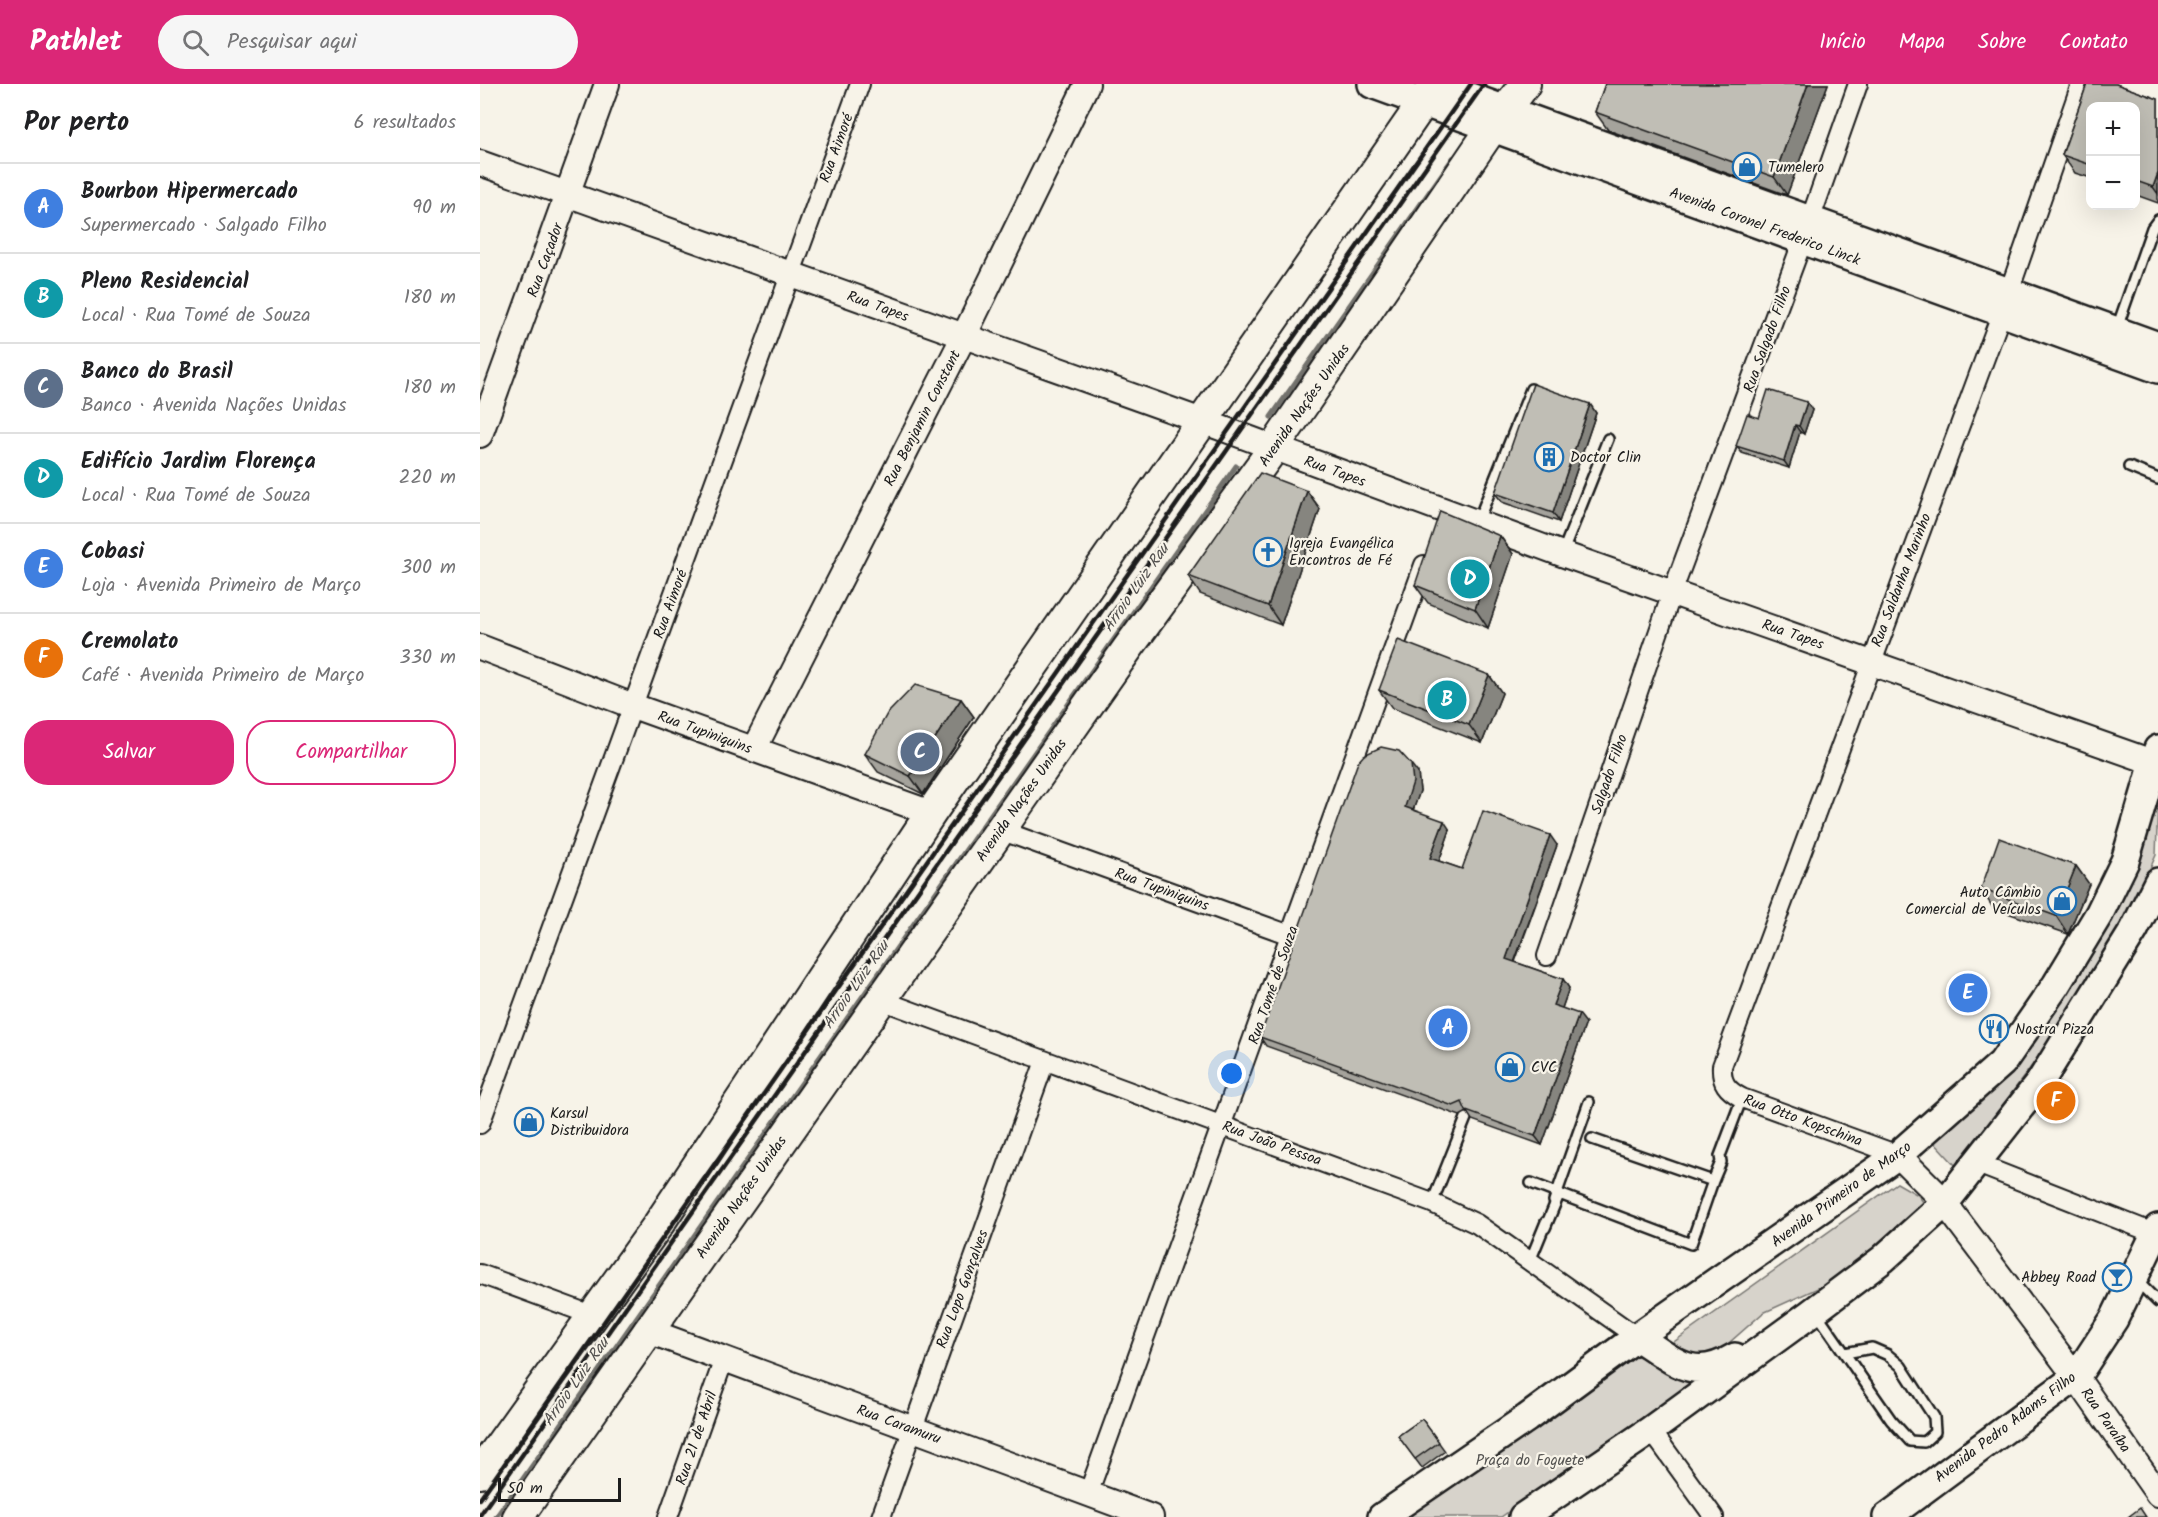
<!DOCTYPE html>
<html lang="pt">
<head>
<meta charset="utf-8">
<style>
	:root { --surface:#fff; --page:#f6f6f6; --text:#202124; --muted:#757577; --line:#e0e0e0; --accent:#db2777 }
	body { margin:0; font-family:Kalam,sans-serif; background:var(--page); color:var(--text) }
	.controls { position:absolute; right:18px; top:18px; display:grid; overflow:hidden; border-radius:12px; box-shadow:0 6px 24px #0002 }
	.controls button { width:54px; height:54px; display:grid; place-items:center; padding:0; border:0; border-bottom:2px solid var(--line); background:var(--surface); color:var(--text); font:30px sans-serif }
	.scale { position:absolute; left:18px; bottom:15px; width:123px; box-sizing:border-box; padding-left:6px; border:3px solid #1c1c1c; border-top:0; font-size:16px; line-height:21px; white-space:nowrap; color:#1c1c1c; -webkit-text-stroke:4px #f7f3e8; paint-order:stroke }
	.you { position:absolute; left:752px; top:990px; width:21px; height:21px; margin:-15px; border:4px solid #fff; border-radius:50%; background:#1a73e8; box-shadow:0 0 0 9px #1a73e833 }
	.badge { display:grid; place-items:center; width:39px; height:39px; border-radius:50%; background:var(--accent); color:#fff; font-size:20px; font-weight:700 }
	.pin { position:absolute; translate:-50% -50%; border:3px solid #fff; box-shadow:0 2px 6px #0006 }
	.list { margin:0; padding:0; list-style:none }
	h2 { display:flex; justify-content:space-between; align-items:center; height:78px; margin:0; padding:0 24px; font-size:26px }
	h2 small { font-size:20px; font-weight:400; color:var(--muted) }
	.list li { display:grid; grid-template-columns:39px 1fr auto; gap:18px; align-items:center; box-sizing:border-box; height:90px; padding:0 24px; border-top:2px solid var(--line) }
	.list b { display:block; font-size:22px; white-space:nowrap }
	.list p { margin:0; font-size:20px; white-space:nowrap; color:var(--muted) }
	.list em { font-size:20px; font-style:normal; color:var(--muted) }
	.actions { display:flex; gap:12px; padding:18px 24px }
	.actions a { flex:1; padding:14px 0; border:2px solid var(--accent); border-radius:24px; text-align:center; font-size:21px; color:var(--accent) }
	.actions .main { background:var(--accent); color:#fff }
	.icon { flex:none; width:33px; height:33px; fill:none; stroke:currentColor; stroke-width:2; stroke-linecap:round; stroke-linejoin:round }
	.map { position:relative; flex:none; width:1678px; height:1433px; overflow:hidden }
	header { display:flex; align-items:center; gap:36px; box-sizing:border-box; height:84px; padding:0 30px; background:var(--accent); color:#fff }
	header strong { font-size:28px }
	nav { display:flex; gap:33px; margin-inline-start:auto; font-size:21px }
	.search { width:420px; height:54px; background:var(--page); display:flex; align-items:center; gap:15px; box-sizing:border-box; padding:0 21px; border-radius:33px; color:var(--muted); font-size:22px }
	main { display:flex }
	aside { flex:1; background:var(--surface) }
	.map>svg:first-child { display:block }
	.green { fill:#d7d3cb; stroke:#7a7874; stroke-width:1.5 }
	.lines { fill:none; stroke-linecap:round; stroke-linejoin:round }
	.stream { stroke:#72716c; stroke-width:5 }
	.service-casing { stroke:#1c1c1c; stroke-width:14 }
	.minor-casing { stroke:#1c1c1c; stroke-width:22 }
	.tertiary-casing { stroke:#1c1c1c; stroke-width:28 }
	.secondary-casing { stroke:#1c1c1c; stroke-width:32 }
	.primary-casing { stroke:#1c1c1c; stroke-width:34 }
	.service { stroke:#f7f3e8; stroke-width:9 }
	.minor { stroke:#f7f3e8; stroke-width:18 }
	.tertiary { stroke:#f7f3e8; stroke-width:24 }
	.secondary { stroke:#f7f3e8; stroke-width:27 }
	.primary { stroke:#f7f3e8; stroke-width:30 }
	.rail { stroke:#1c1c1c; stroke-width:4.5 }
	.wall { fill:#a5a39c; stroke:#1c1c1c; stroke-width:1.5 }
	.shaded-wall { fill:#86857f; stroke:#1c1c1c; stroke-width:1.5 }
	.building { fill:#c0beb5; stroke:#1c1c1c; stroke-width:1.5 }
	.labels { text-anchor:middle; stroke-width:4.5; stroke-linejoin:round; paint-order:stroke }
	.street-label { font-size:15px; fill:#1c1c1c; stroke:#f7f3e8 }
	.poi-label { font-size:15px; fill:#1c1c1c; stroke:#f7f3e8; text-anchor:start }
	.park-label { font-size:15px; fill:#545351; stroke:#f7f3e8 }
	.water-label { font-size:16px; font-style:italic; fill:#565452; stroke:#f7f3e8 }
</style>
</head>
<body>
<header>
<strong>Pathlet</strong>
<div class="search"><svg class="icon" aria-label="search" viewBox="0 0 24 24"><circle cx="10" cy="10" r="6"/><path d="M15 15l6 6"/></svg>Pesquisar aqui</div>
<nav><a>Início</a><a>Mapa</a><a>Sobre</a><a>Contato</a></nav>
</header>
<main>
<aside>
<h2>Por perto<small>6 resultados</small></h2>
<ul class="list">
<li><span class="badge" style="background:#3f7fe0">A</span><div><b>Bourbon Hipermercado</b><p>Supermercado · Salgado Filho</p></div><em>90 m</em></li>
<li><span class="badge" style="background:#0f9aa8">B</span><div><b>Pleno Residencial</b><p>Local · Rua Tomé de Souza</p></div><em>180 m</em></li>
<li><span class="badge" style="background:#5c6f8a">C</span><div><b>Banco do Brasil</b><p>Banco · Avenida Nações Unidas</p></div><em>180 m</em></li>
<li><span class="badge" style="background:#0f9aa8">D</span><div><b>Edifício Jardim Florença</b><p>Local · Rua Tomé de Souza</p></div><em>220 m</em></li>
<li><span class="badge" style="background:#3f7fe0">E</span><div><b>Cobasi</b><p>Loja · Avenida Primeiro de Março</p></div><em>300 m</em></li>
<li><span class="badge" style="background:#e8710a">F</span><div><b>Cremolato</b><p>Café · Avenida Primeiro de Março</p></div><em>330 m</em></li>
</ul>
<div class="actions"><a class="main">Salvar</a><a>Compartilhar</a></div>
</aside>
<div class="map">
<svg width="1678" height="1433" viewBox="0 0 1678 1433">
	<rect width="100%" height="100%" fill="#f7f3e8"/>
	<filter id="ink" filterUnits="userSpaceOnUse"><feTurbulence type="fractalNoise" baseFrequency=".0167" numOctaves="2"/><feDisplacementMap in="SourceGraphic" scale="12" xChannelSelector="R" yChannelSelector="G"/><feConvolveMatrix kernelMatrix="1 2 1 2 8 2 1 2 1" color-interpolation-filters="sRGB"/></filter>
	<g filter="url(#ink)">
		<path class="green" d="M1678 717 1676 771 1649 832 1613 899 1477 1083 1451 1055 1656 776Z
			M1417 1099 1438 1111 1449 1126 1371 1189 1283 1229 1242 1265 1214 1274 1191 1260Z
			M1155 1271 1217 1295 1021 1433H917Z"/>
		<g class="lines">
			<path class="stream" d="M791 333 973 74
				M16 1433 756 382"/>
			<g class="service-casing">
				<path id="service" d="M1637 244 1672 144 1678 136
					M1649 383 1678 395
					M998 437 1051 305
					M1082 470 1128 355
					M1233 1097 1241 1078 1240 1072 1262 1014
					M1051 1099 1082 1111
					M1074 1117 1109 1018
					M952 1119 986 1034
					M1065 1144 1078 1113 1082 1111 1211 1160 1233 1097 1112 1055
					M1050 1177 1066 1138
					M1656 1196 1678 1218
					M1336 1228 1411 1336 1430 1357 1444 1358 1455 1348 1454 1333 1421 1282 1408 1271 1392 1264 1365 1269"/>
			</g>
			<g class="minor-casing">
				<path id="minor" d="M520 746 810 851
					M1067 872 1192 509 1323 156 1378 0
					M401 916 952 1119 997 1140 1157 1253
					M0 1040 380 0
					M1418 1071 1262 1014C1247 1006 1241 999 1242 982L1522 228 1601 0
					M1495 1079 1676 1150
					M0 1190 114 1232
					M1171 1346 1234 1433
					M608 1410 944 481
					M188 1433 244 1275
					M401 1433 565 977"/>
			</g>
			<g class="tertiary-casing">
				<path id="tertiary" d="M0 79 722 337 1082 470 1678 680
					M0 351 127 0
					M0 563 153 622 451 729
					M274 665 484 252 607 0
					M1418 1071 1461 1114 1596 1293 1678 1410
					M166 1246 671 1433"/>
			</g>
			<g class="secondary-casing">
				<path id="secondary" d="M892 0 1678 285
					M954 0 1678 262
					M1157 1253C1194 1276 1211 1299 1255 1273
					M902 1433 1047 1334 1157 1253 1418 1071 1522 979 1576 901 1619 830 1645 777 1678 665
					M1043 1433 1171 1346 1330 1230 1403 1175 1464 1120 1560 998 1654 846 1678 798
					M1407 1433 1596 1293 1634 1235 1678 1144"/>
			</g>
			<g class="primary-casing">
				<path id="primary" d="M0 1389 178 1141 451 729 956 0
					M38 1433 648 564 793 365 1012 44 1045 0"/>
			</g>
			<use href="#service" class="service"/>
			<use href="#minor" class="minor"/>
			<use href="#tertiary" class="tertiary"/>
			<use href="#secondary" class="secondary"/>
			<use href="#primary" class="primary"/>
			<path class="rail" d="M0 1415 991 0
				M0 1431 1004 0"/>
		</g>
		<path class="wall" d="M1125 0H1348L1307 111 1128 46 1115 28Z
			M1607 0H1636L1678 15V119L1656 111V22H1611V94L1595 89 1582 71Z
			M1110 320 1116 329 1079 438 1022 418 1015 409Z
			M1332 326 1324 350 1320 348 1309 384 1262 369 1256 362 1279 334Z
			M827 407 840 425 801 541 720 510 708 492Z
			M1020 452 1033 470 1008 544 948 519 935 501Z
			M1009 591 1022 609 1002 659 912 624 899 606Z
			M481 615 494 633 443 710 398 688 385 670Z
			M938 689 940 707 933 726 970 746 959 777 982 785 1077 761 1035 878 1083 895 1089 904 1082 924 1106 939 1062 1061 992 1036 987 1028 980 1032 786 962 780 953Z
			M1596 782 1609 800 1588 850 1513 824 1501 805Z
			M942 1335 965 1367 942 1384 918 1352Z"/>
		<path class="shaded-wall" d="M1328 0H1348L1307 111 1294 93Z
			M1678 89V110L1673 103Z
			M1327 318 1332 326 1324 350 1319 342Z
			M1110 320 1116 329 1079 438 1073 429Z
			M1315 341 1320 348 1309 384 1304 377Z
			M827 407 840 425 801 541 788 522Z
			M1020 452 1033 470 1008 544 995 525Z
			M1009 591 1022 609 1002 659 989 641Z
			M481 615 494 633 443 710 430 692Z
			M931 680 938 689 940 707 931 732 925 723Z
			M964 737 970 746 957 783 950 774Z
			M1070 751 1077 761 1032 884 1026 875Z
			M1596 782 1609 800 1588 850 1576 832Z
			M1083 895 1089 904 1080 930 1073 921Z
			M1099 930 1106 939 1062 1061 1055 1052Z"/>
		<path class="building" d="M1125 0H1328L1294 93 1115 28Z
			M1607 0H1636L1678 15V89L1673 103 1656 97V22H1611V81L1582 71Z
			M1053 300 1110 320 1073 429 1015 409Z
			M1288 306 1327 318 1319 342 1315 341 1304 377 1256 362 1267 330 1279 334Z
			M780 389 827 407 788 522 708 492Z
			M960 427 1020 452 995 525 935 501Z
			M918 556 1009 591 989 641 899 606Z
			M435 601 481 615 430 692 385 670 407 630Z
			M901 663 919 667 931 680 933 698 925 723 964 737 950 774 982 785 1003 727 1070 751 1026 875 1083 895 1073 921 1099 930 1055 1052 986 1027 982 1018 973 1022 780 953 878 678 884 671Z
			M1519 754 1596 782 1576 832 1501 805Z
			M942 1335 959 1358 935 1375 918 1352Z
			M1660 1424 1666 1433H1648Z"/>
	</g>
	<defs>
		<g id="shop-ring" transform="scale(1.5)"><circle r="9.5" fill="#f7f3e8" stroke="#1f6fb2" stroke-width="1.5"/><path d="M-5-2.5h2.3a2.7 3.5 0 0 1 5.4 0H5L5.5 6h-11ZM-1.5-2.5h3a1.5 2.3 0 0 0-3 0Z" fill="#1f6fb2"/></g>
		<g id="building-ring" transform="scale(1.5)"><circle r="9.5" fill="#f7f3e8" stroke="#1f6fb2" stroke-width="1.5"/><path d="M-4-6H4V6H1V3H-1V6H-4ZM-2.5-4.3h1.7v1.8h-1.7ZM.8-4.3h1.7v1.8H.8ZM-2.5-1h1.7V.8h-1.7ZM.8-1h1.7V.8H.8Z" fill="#1f6fb2"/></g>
		<g id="church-ring" transform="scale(1.5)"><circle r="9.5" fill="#f7f3e8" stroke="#1f6fb2" stroke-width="1.5"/><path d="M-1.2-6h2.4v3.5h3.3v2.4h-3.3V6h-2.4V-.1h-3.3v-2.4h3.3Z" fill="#1f6fb2"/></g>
		<g id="restaurant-ring" transform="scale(1.5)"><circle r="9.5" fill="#f7f3e8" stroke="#1f6fb2" stroke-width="1.5"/><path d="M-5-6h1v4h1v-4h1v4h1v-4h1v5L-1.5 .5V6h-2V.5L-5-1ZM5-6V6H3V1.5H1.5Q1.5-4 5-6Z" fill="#1f6fb2"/></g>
		<g id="bar-ring" transform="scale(1.5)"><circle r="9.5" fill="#f7f3e8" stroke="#1f6fb2" stroke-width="1.5"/><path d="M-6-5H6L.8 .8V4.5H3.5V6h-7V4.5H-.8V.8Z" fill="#1f6fb2"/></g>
	</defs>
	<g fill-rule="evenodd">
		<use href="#shop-ring" x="1267" y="83"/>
		<use href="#building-ring" x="1069" y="373"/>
		<use href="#church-ring" x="788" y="468"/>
		<use href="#shop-ring" x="1582" y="817"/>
		<use href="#restaurant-ring" x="1514" y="945"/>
		<use href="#shop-ring" x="1030" y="983"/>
		<use href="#shop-ring" x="49" y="1038"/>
		<use href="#bar-ring" x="1637" y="1193"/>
	</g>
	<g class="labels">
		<g class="street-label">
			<text transform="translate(356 64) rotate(-70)" y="5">Rua Aimoré</text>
			<text transform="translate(1285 142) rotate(20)" y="5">Avenida Coronel Frederico Linck</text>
			<text transform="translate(65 176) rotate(-70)" y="5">Rua Caçador</text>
			<text transform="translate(398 222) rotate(20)" y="5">Rua Tapes</text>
			<text transform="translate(1287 255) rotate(-70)" y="5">Rua Salgado Filho</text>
			<text transform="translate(824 321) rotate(-55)" y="5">Avenida Nações Unidas</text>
			<text transform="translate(442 334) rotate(-63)" y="5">Rua Benjamin Constant</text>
			<text transform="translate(855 387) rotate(20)" y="5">Rua Tapes</text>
			<text transform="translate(1421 496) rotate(-69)" y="5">Rua Saldanha Marinho</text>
			<text transform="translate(190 520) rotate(-70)" y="5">Rua Aimoré</text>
			<text transform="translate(1313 550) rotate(19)" y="5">Rua Tapes</text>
			<text transform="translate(225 648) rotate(20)" y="5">Rua Tupiniquins</text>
			<text transform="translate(1129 690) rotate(-71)" y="5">Salgado Filho</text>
			<text transform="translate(541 716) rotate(-55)" y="5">Avenida Nações Unidas</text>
			<text transform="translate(682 805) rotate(20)" y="5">Rua Tupiniquins</text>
			<text transform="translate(793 901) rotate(-71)" y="5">Rua Tomé de Souza</text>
			<text transform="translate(1323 1036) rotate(20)" y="5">Rua Otto Kopschina</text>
			<text transform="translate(792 1059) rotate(20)" y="5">Rua João Pessoa</text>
			<text transform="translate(1361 1110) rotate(-36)" y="5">Avenida Primeiro de Março</text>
			<text transform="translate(261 1113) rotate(-55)" y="5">Avenida Nações Unidas</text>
			<text transform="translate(482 1205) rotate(-70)" y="5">Rua Lopo Gonçalves</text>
			<text transform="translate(1626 1336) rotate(55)" y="5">Rua Paraíba</text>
			<text transform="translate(419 1340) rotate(20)" y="5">Rua Caramuru</text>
			<text transform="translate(1525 1343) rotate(-37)" y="5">Avenida Pedro Adams Filho</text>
			<text transform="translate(216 1354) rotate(-71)" y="5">Rua 21 de Abril</text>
		</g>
		<g class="poi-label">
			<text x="1288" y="88">Tumelero</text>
			<text x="1090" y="378">Doctor Clin</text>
			<text x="809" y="464">Igreja Evangélica<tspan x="809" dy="17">Encontros de Fé</tspan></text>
			<text x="1561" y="813" text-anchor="end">Auto Câmbio<tspan x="1561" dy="17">Comercial de Veículos</tspan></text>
			<text x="1535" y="950">Nostra Pizza</text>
			<text x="1051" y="988">CVC</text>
			<text x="70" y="1034">Karsul<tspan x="70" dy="17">Distribuidora</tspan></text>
			<text x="1616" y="1198" text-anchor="end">Abbey Road</text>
		</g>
		<g class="park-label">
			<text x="1050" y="1381">Praça do Foguete</text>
		</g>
		<g class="water-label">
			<text transform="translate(655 503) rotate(-55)" y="6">Arroio Luiz Rau</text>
			<text transform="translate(375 900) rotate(-55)" y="6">Arroio Luiz Rau</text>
			<text transform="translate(95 1297) rotate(-55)" y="6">Arroio Luiz Rau</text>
		</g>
	</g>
</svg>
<div class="controls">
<button>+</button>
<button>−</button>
</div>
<div class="scale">50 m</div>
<div class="you"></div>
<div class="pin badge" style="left:968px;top:944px;background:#3f7fe0">A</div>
<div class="pin badge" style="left:967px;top:616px;background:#0f9aa8">B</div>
<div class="pin badge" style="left:440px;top:668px;background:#5c6f8a">C</div>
<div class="pin badge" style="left:990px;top:495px;background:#0f9aa8">D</div>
<div class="pin badge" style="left:1488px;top:909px;background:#3f7fe0">E</div>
<div class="pin badge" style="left:1576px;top:1017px;background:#e8710a">F</div>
</div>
</main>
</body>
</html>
